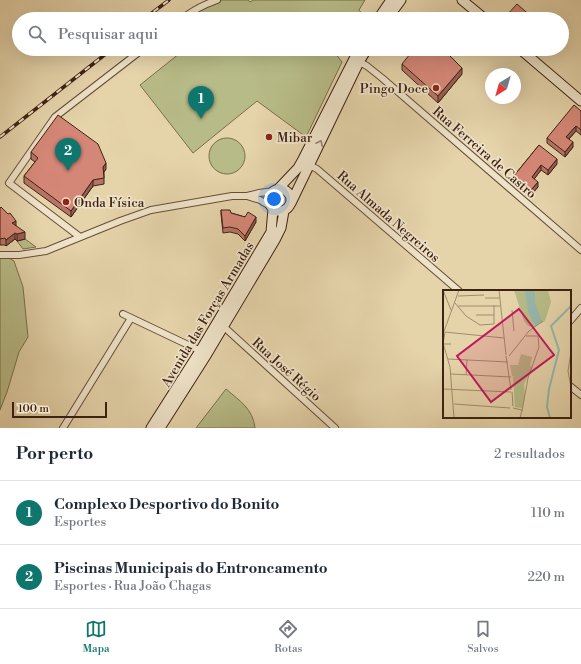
<!DOCTYPE html>
<html lang="pt">
<head>
<meta charset="utf-8">
<style>
	:root { --surface:#fff; --page:#f2f2f3; --text:#1f2937; --muted:#747a83; --line:#e0e1e3; --accent:#0f766e }
	body { margin:0; font-family:"Libre Bodoni",serif; background:var(--page); color:var(--text) }
	.compass { position:absolute; left:485px; top:68px; width:36px; height:36px; border-radius:50%; background:var(--surface); box-shadow:0 4px 16px #0002; rotate:217deg }
	.scale { position:absolute; left:12px; bottom:10px; width:95px; box-sizing:border-box; padding-left:4px; border:2px solid #3f2213; border-top:0; font-size:11px; line-height:14px; white-space:nowrap; color:#3f2213; -webkit-text-stroke:3px #eee2c8; paint-order:stroke }
	.you { position:absolute; left:274px; top:199px; width:14px; height:14px; margin:-10px; border:3px solid #fff; border-radius:50%; background:#1a73e8; box-shadow:0 0 0 6px #1a73e833 }
	.badge { display:grid; place-items:center; width:26px; height:26px; border-radius:50%; background:var(--accent); color:#fff; font-size:13px; font-weight:700 }
	.pin { position:absolute; translate:-50% -33px; filter:drop-shadow(0 1px 2px #0008) }
	.pin::after { content:''; position:absolute; top:21px; width:14px; height:12px; background:inherit; clip-path:polygon(0 0,100% 0,50% 100%) }
	.list { margin:0; padding:0; list-style:none }
	h2 { display:flex; justify-content:space-between; align-items:center; height:52px; margin:0; padding:0 16px; font-size:17px }
	h2 small { font-size:13px; font-weight:400; color:var(--muted) }
	.list li { display:grid; grid-template-columns:26px 1fr auto; gap:12px; align-items:center; box-sizing:border-box; height:64px; padding:0 16px; border-top:1px solid var(--line) }
	.list b { display:block; font-size:15px; white-space:nowrap }
	.list p { margin:0; font-size:13px; white-space:nowrap; color:var(--muted) }
	.list em { font-size:13px; font-style:normal; color:var(--muted) }
	.icon { flex:none; width:22px; height:22px; fill:none; stroke:currentColor; stroke-width:2; stroke-linecap:round; stroke-linejoin:round }
	.map { position:relative; flex:none; width:581px; height:428px; overflow:hidden }
	.search { position:absolute; background:var(--surface); box-shadow:0 4px 16px #0002; left:12px; right:12px; top:12px; height:44px; display:flex; align-items:center; gap:10px; box-sizing:border-box; padding:0 14px; border-radius:22px; color:var(--muted); font-size:15px }
	.sheet { height:180px; background:var(--surface) }
	nav { display:flex; justify-content:space-around; align-items:center; box-sizing:border-box; height:56px; border-top:1px solid var(--line); background:var(--surface); font-size:11px; color:var(--muted) }
	nav a { display:grid; justify-items:center; gap:2px }
	nav .on { color:var(--accent) }
	.map>svg:first-child { display:block }
	.green { fill:#b7bb87; stroke:#7b6e4d }
	.lines { fill:none; stroke-linecap:round; stroke-linejoin:round }
	.street-casing { stroke:#684e39; stroke-width:8 }
	.secondary-casing { stroke:#3f2213; stroke-width:11 }
	.street { stroke:#eee2c8; stroke-width:6 }
	.secondary { stroke:#eee2c8; stroke-width:9 }
	.rail-casing { stroke:#3f2213; stroke-width:3.5 }
	.rail { stroke:#eee2c8; stroke-width:2; stroke-dasharray:6; stroke-linecap:butt }
	.wall { fill:#b77466; stroke:#3f2213 }
	.shaded-wall { fill:#955e53; stroke:#3f2213 }
	.building { fill:#d58777; stroke:#3f2213 }
	.oneway { stroke:#96826e }
	.poi-dot { fill:#8f2418; stroke:#eee2c8; stroke-width:1.5 }
	.labels { text-anchor:middle; stroke-width:3.5; stroke-linejoin:round; paint-order:stroke }
	.poi-label { font-size:13px; fill:#3f2213; stroke:#eee2c8; text-anchor:start }
	.street-label { font-size:13px; fill:#3f2213; stroke:#eee2c8 }
	.inset-river { fill:none; stroke:#96b7ab; stroke-width:2 }
	.inset-road { fill:none; stroke:#a38c6e; stroke-width:1 }
	.view { fill:#c2185b; fill-opacity:0.15; stroke:#c2185b; stroke-width:2 }
	.inset-edge { fill:none; stroke:#3f2213; stroke-width:2 }
</style>
</head>
<body>
<div class="map">
<svg width="581" height="428" viewBox="0 0 581 428">
	<rect width="100%" height="100%" fill="#e5d3aa"/>
	<filter id="stains"><feTurbulence type="fractalNoise" baseFrequency=".005" numOctaves="4"/><feColorMatrix values="0 0 0 0 .2 0 0 0 0 .09 0 0 0 0 .02 0 0 0 .5 -.17"/></filter>
	<radialGradient id="worn" r=".72"><stop offset=".6" stop-color="#630" stop-opacity="0"/><stop offset="1" stop-color="#630" stop-opacity=".3"/></radialGradient>
	<path class="green" d="M222 0H248L250 2 253 0H365L359 10 365 17 363 19H187L199 9Z
		M185 49H332L342 62 306 137 257 101 193 153 140 85Z
		M209 156a18 18 0 1 1 36 0a18 18 0 1 1-36 0Z
		M25 239 36 247 23 249 17 241Z
		M0 253 14 261 23 287 28 337 19 352 7 392 0 410Z
		M226 389C240 401 253 409 255 428H196Z"/>
	<g class="lines">
		<g class="street-casing">
			<path id="street" d="M182 19C193 10 203 5 217 0
				M356 60 367 66 382 78 581 250
				M307 164 317 169 459 291
				M247 196 260 200 270 206
				M80 237 9 183 55 117 143 49
				M0 255H19L46 251 120 221 151 210 232 196H247L259 193 274 191
				M123 314 203 352
				M570 321 581 308
				M223 326 335 428
				M570 386 581 395
				M63 428 131 318"/>
		</g>
		<g class="secondary-casing">
			<path id="secondary" d="M462 0 485 19
				M378 19 391 0
				M387 19 401 0
				M520 49 581 101
				M269 200a11 11 0 1 1 22 0a11 11 0 1 1-22 0Z
				M278 189 298 168 302 161 359 49
				M291 203 359 62 367 49
				M151 428 200 351 271 232 273 209
				M160 428 207 354 275 240 281 228 284 211"/>
		</g>
		<use href="#street" class="street"/>
		<use href="#secondary" class="secondary"/>
		<g class="rail-casing">
			<path id="rail" d="M144 19 169 0
				M0 137 112 49"/>
		</g>
		<use href="#rail" class="rail"/>
	</g>
	<path class="wall" d="M507 15 534 19H507Z
		M402 64 462 74 438 103 402 70Z
		M581 111V135L576 131 569 139 573 147 565 157 547 143V138Z
		M539 145 557 164 548 175 541 170 534 179 538 187 530 196 513 182V177Z
		M31 152 106 169 104 172V184L93 186 71 217 24 183V176L35 162 31 159Z
		M0 208 16 226 25 239 17 241 15 239 6 246 5 245H0Z
		M221 210 245 217 256 222 245 241 238 234 230 232 223 233 221 214Z"/>
	<path class="shaded-wall" d="M462 68V74L438 103V96Z
		M576 126V131L566 142V137Z
		M573 142V147L565 157V152Z
		M557 159V164L548 175V170Z
		M106 163V169L103 173V167Z
		M541 165V170L532 182V177Z
		M93 180V186L71 217V211Z
		M538 182V187L530 196V191Z
		M256 217V222L245 241V236Z
		M16 221V227L12 223Z
		M25 232V239L17 241V234Z
		M15 233V239L6 246V240Z"/>
	<path class="building" d="M517 4 534 19H512L507 15Z
		M465 12 470 17 469 19H459Z
		M414 49H443L462 68 438 96 402 64Z
		M574 105 581 111V130L576 126 566 137 573 142 565 152 547 138Z
		M58 115 98 144 106 163 103 167 104 178 93 180 71 211 24 176 38 158 31 152Z
		M539 145 557 159 548 170 541 165 532 177 538 182 530 191 513 177Z
		M1 207 8 214 10 213 16 221 12 223 25 232 17 234 15 233 6 240 5 238 0 239V208Z
		M221 210H230L231 213 245 217 248 212 256 217 245 236 238 229 230 227 223 228Z"/>
	<defs><path id="oneway-chevron" d="M-2-3.5L2.5 0L-2 3.5" fill="none" stroke-width="1.6" stroke-linecap="round" stroke-linejoin="round"/></defs>
	<use class="oneway" href="#oneway-chevron" transform="translate(320 143) rotate(-64)"/>
	<g class="poi-dot">
		<circle cx="436" cy="88" r="4"/>
		<circle cx="269" cy="137" r="4"/>
		<circle cx="66" cy="202" r="4"/>
	</g>
	<g class="labels">
		<g class="poi-label">
			<text x="428" y="93" text-anchor="end">Pingo Doce</text>
			<text x="277" y="142">Mibar</text>
			<text x="74" y="207">Onda Física</text>
		</g>
		<g class="street-label">
			<text transform="translate(485 152) rotate(41)" y="5">Rua Ferreira de Castro</text>
			<text transform="translate(389 216) rotate(41)" y="5">Rua Almada Negreiros</text>
			<text transform="translate(207 314) rotate(-59)" y="5">Avenida das Forças Armadas</text>
			<text transform="translate(287 369) rotate(42)" y="5">Rua José Régio</text>
		</g>
	</g>
	<g transform="translate(443 290)">
		<rect width="128" height="128" fill="#e5d3aa"/>
		<path d="M71 0H105L108 12 102 31 91 37 85 36 81 31ZM78 64 89 67 87 76 90 77 81 94 82 108 79 118 72 117 70 87H72L69 86 67 75H75Z" fill="#b7bb87"/>
		<path d="M82 0H91L92 3V13L99 31 92 36 85 21Z" fill="#96b7ab"/>
		<path class="inset-river" d="M107 128 104 117 106 99 116 60 108 36 128 16"/>
		<path class="inset-road" d="M0 0 8 20M56 0 63 65M15 6 41 5M42 8H57M12 13 23 26 37 35 51 34V15M15 16H57M69 20 71 41M33 25H51M2 42 61 48M2 42 0 54H8M0 44 16 0M0 53 7 77 11 128M128 62 125 81 128 97M63 66 68 100M66 66 86 41 100 31M5 69 65 72M8 84 68 87M23 85 24 70M0 99 68 102M69 102 70 116M11 114 67 118M70 118 79 120 77 128M79 121 85 88 96 57 95 46H83"/>
		<path class="view" d="M76 19 111 65 48 112 14 66Z"/>
		<rect width="128" height="128" class="inset-edge"/>
	</g>
	<rect width="100%" height="100%" filter="url(#stains)"/>
	<rect width="100%" height="100%" fill="url(#worn)"/>
</svg>
<svg class="compass" viewBox="-18 -18 36 36"><path d="M0-13l5 13h-10z" fill="#e53935"/><path d="M0 13l5-13h-10z" fill="#747a83"/></svg>
<div class="scale">100 m</div>
<div class="you"></div>
<div class="pin badge" style="left:201px;top:119px">1</div>
<div class="pin badge" style="left:68px;top:171px">2</div>
<div class="search"><svg class="icon" aria-label="search" viewBox="0 0 24 24"><circle cx="10" cy="10" r="6"/><path d="M15 15l6 6"/></svg>Pesquisar aqui</div>
</div>
<section class="sheet">
<h2>Por perto<small>2 resultados</small></h2>
<ul class="list">
<li><span class="badge">1</span><div><b>Complexo Desportivo do Bonito</b><p>Esportes</p></div><em>110 m</em></li>
<li><span class="badge">2</span><div><b>Piscinas Municipais do Entroncamento</b><p>Esportes · Rua João Chagas</p></div><em>220 m</em></li>
</ul>
</section>
<nav>
<a class="on"><svg class="icon" aria-label="map" viewBox="0 0 24 24"><path d="M3 6l6-2 6 2 6-2v14l-6 2-6-2-6 2zM9 4v14M15 6v14"/></svg>Mapa</a>
<a><svg class="icon" aria-label="directions" viewBox="0 0 24 24"><path d="M12 3l9 9-9 9-9-9zM9 14v-3h6M13 9l2 2-2 2"/></svg>Rotas</a>
<a><svg class="icon" aria-label="saved" viewBox="0 0 24 24"><path d="M7 4h10v16l-5-4-5 4z"/></svg>Salvos</a>
</nav>
</body>
</html>
